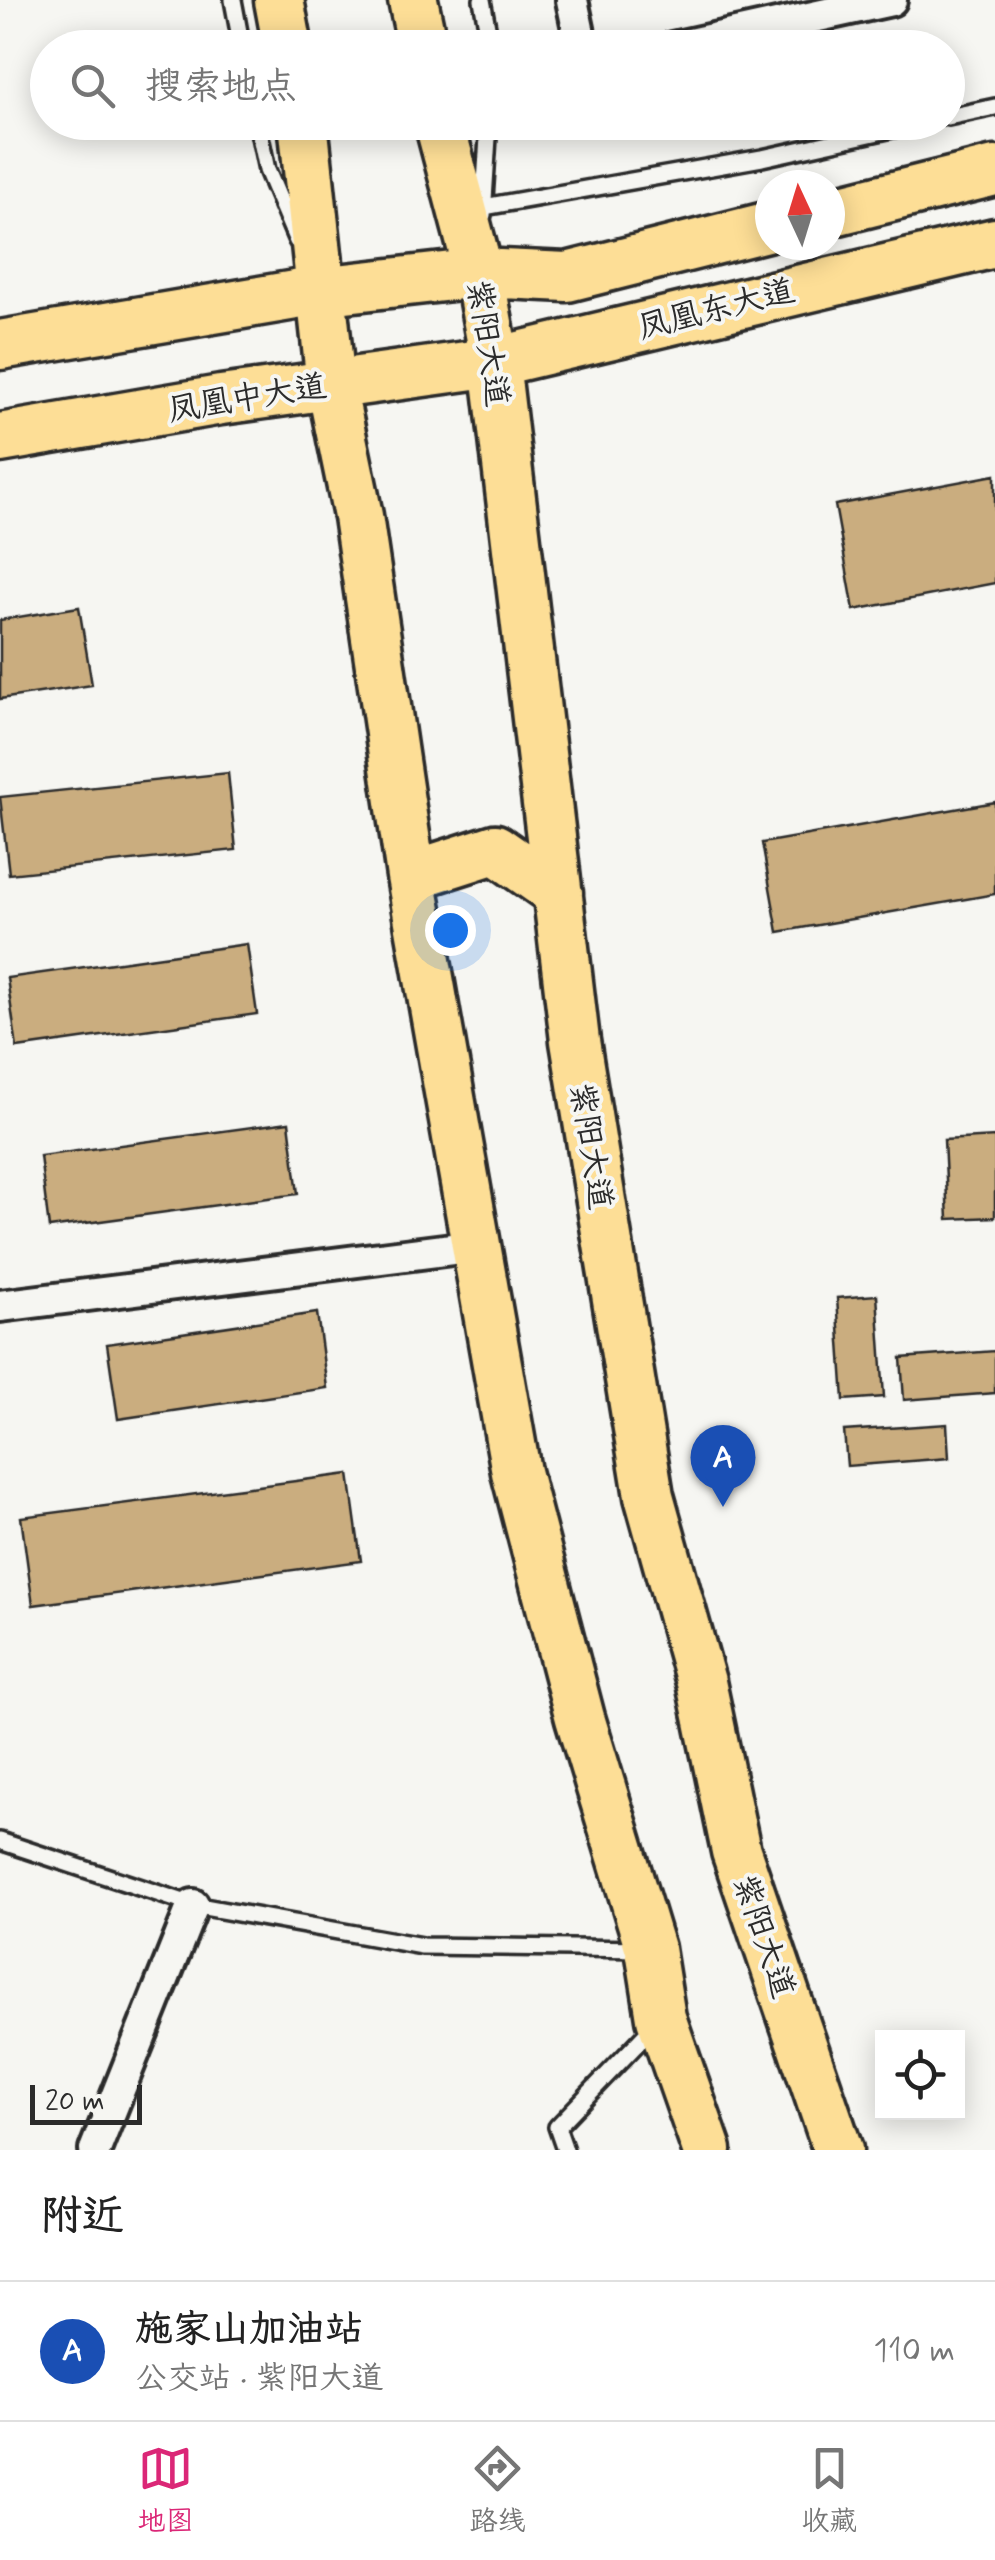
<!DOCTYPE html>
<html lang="zh">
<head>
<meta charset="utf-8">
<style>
	:root { --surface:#fff; --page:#f6f6f6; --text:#222; --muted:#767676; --line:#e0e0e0; --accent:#db2777 }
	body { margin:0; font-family:Mynerve,"LXGW WenKai TC",sans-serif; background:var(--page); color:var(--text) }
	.controls { position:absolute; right:30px; bottom:30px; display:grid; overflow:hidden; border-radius:0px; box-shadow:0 5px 25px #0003 }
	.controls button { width:90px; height:90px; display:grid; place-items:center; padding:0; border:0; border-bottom:2px solid var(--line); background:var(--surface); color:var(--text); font:50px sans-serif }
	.compass { position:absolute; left:755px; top:170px; width:90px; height:90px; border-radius:50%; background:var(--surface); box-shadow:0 5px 25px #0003; rotate:356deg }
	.scale { position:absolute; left:30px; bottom:25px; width:112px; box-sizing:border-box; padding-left:10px; border:5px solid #2b2b2b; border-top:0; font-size:28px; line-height:35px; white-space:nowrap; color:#2b2b2b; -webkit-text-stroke:8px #f6f6f2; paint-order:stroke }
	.you { position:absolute; left:450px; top:930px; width:35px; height:35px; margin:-25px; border:8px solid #fff; border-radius:50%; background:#1a73e8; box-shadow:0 0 0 15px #1a73e833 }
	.badge { display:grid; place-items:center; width:65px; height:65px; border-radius:50%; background:var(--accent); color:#fff; font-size:32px; font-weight:700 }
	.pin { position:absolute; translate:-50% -82px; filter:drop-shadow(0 2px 5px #0008) }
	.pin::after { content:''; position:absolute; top:52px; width:35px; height:30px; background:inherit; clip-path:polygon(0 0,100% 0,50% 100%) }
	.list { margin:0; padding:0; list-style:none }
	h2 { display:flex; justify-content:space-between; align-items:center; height:130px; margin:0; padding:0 40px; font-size:42px }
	h2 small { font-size:32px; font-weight:400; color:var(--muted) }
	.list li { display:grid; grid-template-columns:65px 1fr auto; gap:30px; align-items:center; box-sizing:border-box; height:140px; padding:0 40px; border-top:2px solid var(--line) }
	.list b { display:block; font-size:38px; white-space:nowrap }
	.list p { margin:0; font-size:32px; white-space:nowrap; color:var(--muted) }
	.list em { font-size:32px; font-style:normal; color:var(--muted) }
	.icon { flex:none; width:55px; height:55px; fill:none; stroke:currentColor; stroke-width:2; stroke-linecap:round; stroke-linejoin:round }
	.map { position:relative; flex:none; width:995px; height:2150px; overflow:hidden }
	.search { position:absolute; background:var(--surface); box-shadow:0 5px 25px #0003; left:30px; right:30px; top:30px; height:110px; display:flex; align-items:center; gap:25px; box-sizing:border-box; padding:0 35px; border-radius:55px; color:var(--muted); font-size:38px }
	.sheet { height:270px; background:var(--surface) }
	nav { display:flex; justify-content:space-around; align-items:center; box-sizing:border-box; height:140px; border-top:2px solid var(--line); background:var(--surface); font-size:28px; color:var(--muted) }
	nav a { display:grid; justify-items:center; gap:5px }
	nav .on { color:var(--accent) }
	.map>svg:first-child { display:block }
	.building { fill:#caad7f; stroke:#2b2b2b; stroke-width:2.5 }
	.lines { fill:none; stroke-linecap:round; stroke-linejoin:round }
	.service-casing { stroke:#2b2b2b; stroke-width:22 }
	.minor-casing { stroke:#2b2b2b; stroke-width:38 }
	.primary-casing { stroke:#2b2b2b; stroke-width:55 }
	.service { stroke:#f6f6f2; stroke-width:15 }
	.minor { stroke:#f6f6f2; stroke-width:30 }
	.primary { stroke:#fdde96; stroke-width:48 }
	.labels { text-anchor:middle; stroke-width:8; stroke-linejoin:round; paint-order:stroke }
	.street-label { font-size:32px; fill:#2b2b2b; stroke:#f6f6f2 }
</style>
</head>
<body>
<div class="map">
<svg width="995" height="2150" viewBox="0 0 995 2150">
	<rect width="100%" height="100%" fill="#f6f6f2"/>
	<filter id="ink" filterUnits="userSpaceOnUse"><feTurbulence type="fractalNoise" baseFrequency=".01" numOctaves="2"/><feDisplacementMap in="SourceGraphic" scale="20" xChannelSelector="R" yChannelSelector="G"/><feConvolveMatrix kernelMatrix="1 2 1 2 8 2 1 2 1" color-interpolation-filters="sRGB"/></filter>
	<g filter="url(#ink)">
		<path class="building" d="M995 475V583L854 610 835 505Z
			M79 607 92 685 0 699V620Z
			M228 773 236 850 9 874 0 797Z
			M995 802V894L778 932 762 843Z
			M247 944 257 1014 17 1048 7 978Z
			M289 1122 298 1194 49 1228 40 1156Z
			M995 1137V1217L948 1219 944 1140Z
			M877 1295 884 1397 844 1400 837 1298Z
			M317 1313 327 1388 118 1419 107 1344Z
			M995 1351V1393L904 1400 901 1358Z
			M947 1424 949 1458 847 1466 844 1431Z
			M349 1474 361 1561 33 1605 21 1517Z"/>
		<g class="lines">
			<g class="service-casing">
				<path id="service" d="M233 0 242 48
					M482 0 491 48
					M948 117 995 107
					M257 122 267 170 297 241
					M467 210 762 158 924 122
					M483 215 489 122
					M0 1841 193 1905 422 1946 646 1949
					M565 2150 557 2127 655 2025"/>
			</g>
			<g class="minor-casing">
				<path id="minor" d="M572 0 582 48
					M672 48 891 0
					M0 1306 476 1246
					M95 2150 193 1905"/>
			</g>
			<g class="primary-casing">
				<path id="primary" d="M279 0 288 48
					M413 0 423 48
					M303 122 331 385 358 516 411 876 516 1472 580 1718 650 1949 661 2018 707 2150
					M439 122 479 273 495 362 575 1041 649 1496 701 1682 736 1851 838 2150
					M830 212 995 171
					M0 345 319 291 479 273 567 277 770 226
					M0 438 221 400 495 362 995 243
					M411 876 495 849 558 893"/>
			</g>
			<use href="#service" class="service"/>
			<use href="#minor" class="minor"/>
			<use href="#primary" class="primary"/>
		</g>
	</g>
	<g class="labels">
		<g class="street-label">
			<text transform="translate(716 308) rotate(-14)" y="11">凤凰东大道</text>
			<text transform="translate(489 343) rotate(81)" y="11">紫阳大道</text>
			<text transform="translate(247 397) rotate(-9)" y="11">凤凰中大道</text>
			<text transform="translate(592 1146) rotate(81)" y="11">紫阳大道</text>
			<text transform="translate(765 1936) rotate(71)" y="11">紫阳大道</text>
		</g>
	</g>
</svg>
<div class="controls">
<button><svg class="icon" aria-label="locate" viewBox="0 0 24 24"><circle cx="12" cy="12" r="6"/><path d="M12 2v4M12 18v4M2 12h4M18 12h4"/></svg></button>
</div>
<svg class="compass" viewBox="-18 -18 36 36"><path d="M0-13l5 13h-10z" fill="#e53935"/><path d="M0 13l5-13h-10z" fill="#767676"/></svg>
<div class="scale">20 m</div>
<div class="you"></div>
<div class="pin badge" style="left:723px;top:1507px;background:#1a4fb4">A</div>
<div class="search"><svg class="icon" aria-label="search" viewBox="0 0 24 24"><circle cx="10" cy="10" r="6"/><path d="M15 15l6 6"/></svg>搜索地点</div>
</div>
<section class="sheet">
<h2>附近<small></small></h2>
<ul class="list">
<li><span class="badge" style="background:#1a4fb4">A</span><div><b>施家山加油站</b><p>公交站 · 紫阳大道</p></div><em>110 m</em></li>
</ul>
</section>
<nav>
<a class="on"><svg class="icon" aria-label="map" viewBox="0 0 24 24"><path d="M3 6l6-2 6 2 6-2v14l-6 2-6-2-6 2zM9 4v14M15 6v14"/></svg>地图</a>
<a><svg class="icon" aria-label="directions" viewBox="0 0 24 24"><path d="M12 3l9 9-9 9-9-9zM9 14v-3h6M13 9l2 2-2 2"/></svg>路线</a>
<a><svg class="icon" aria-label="saved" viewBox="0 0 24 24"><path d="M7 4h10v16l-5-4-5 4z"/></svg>收藏</a>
</nav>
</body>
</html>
